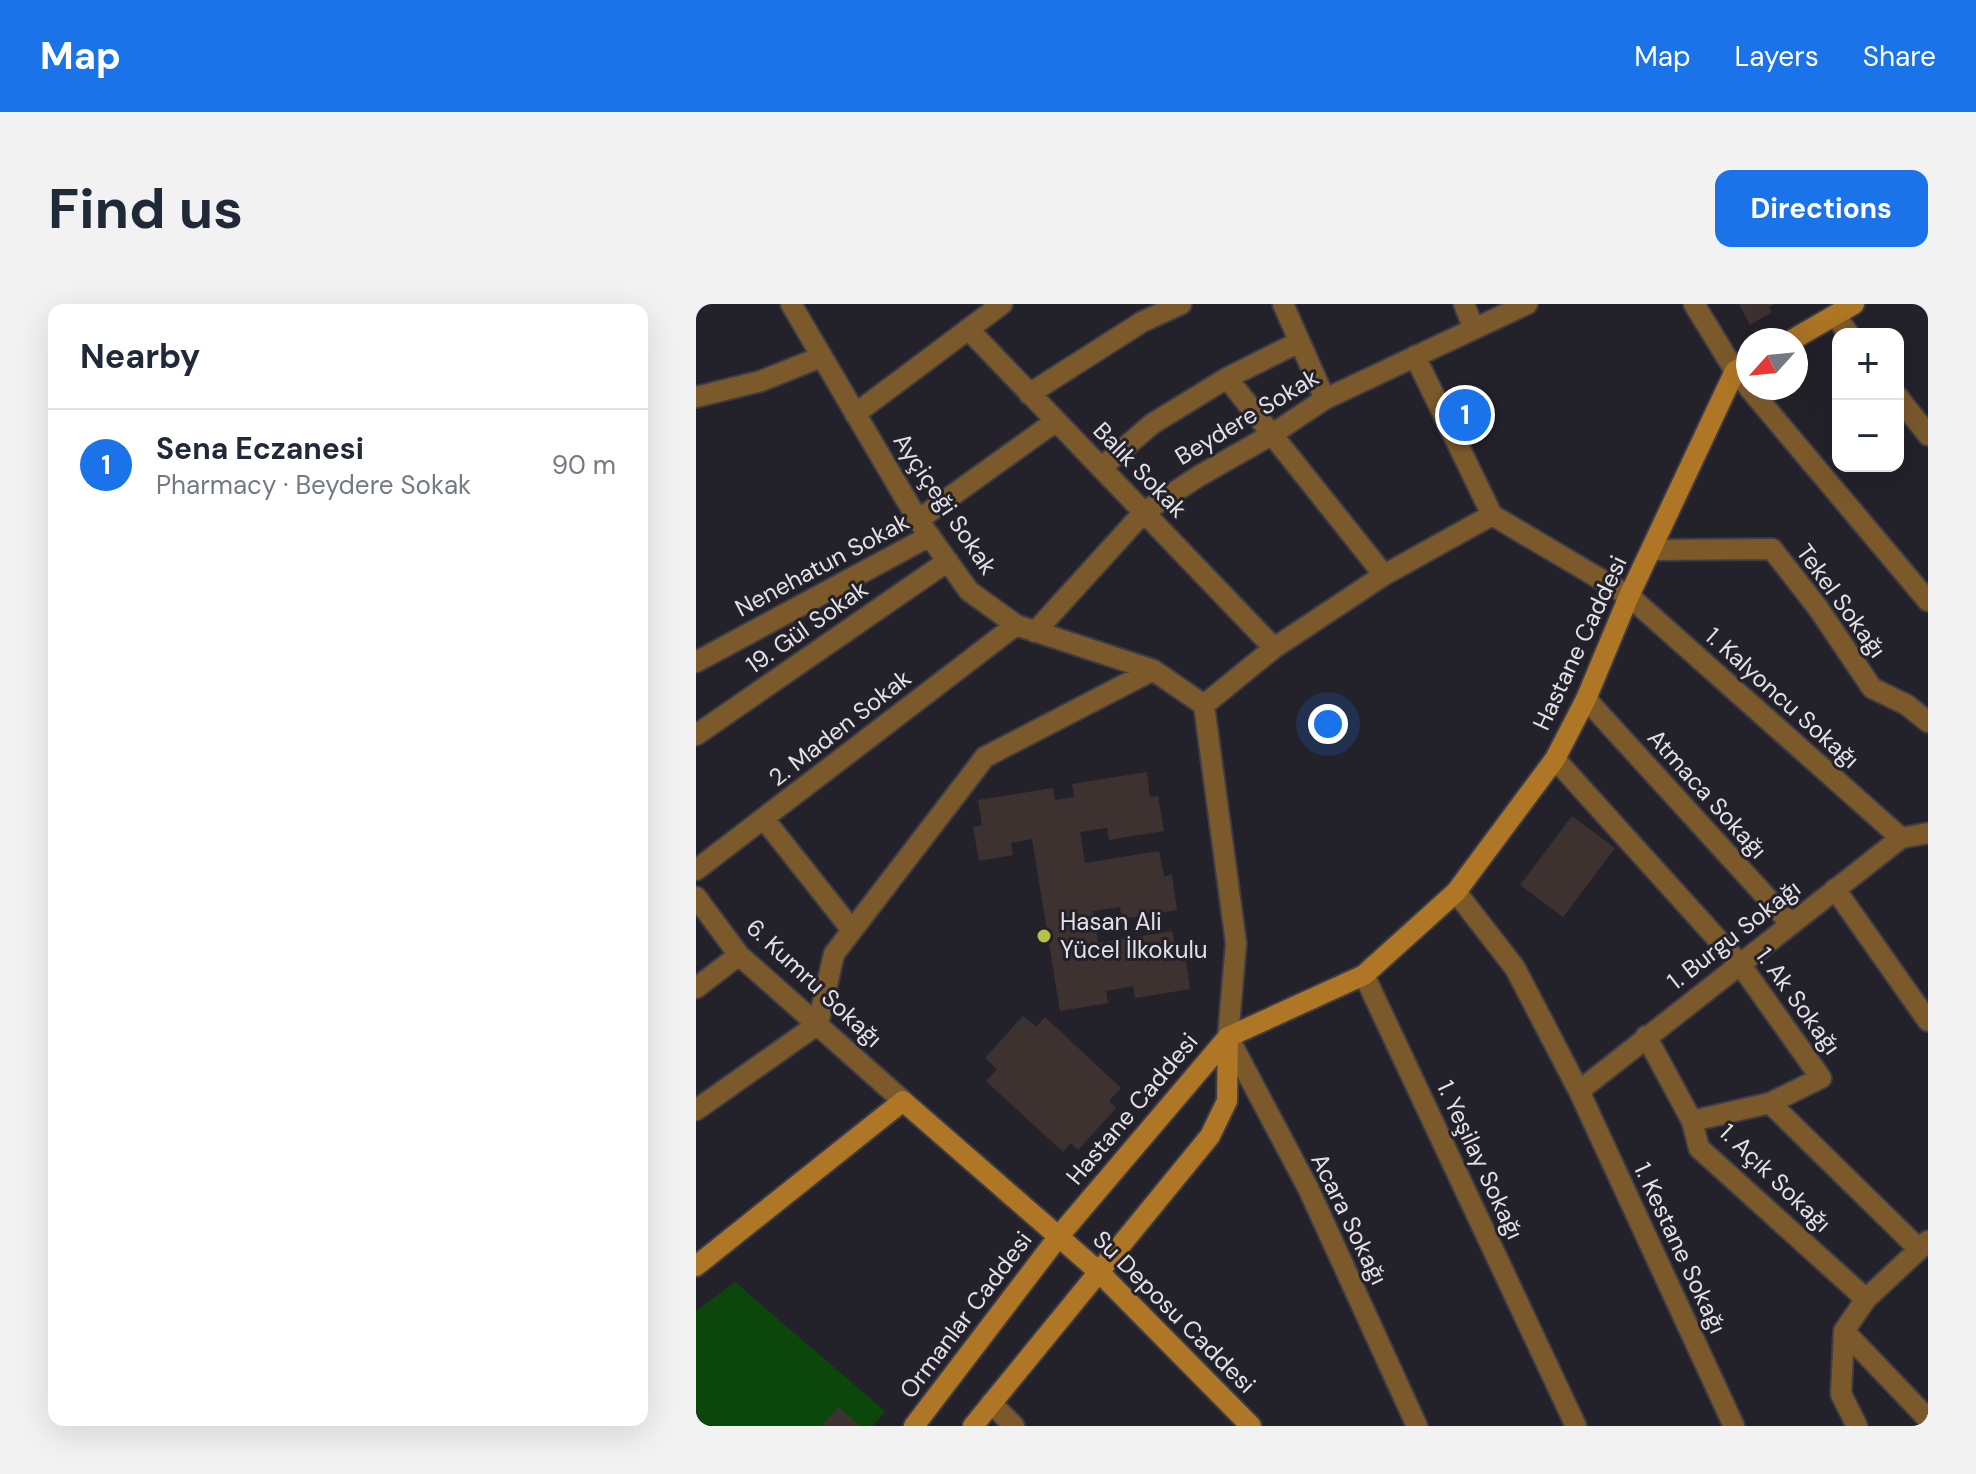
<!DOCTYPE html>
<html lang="en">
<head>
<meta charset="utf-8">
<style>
	:root { --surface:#fff; --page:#f2f2f3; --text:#1f2937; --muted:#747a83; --line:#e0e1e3; --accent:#1a73e8 }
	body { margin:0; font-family:"DM Sans",sans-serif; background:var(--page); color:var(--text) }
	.controls { position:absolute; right:24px; top:24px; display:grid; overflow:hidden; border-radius:16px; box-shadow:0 8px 32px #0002 }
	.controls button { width:72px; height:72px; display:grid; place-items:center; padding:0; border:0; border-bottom:2px solid var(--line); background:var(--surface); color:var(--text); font:40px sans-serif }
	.compass { position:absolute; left:1040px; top:24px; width:72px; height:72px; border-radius:50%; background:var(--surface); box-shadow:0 8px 32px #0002; rotate:243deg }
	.you { position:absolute; left:632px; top:420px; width:28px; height:28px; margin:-20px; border:6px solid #fff; border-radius:50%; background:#1a73e8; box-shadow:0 0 0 12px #1a73e833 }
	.badge { display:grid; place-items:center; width:52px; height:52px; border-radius:50%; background:var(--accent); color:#fff; font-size:26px; font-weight:700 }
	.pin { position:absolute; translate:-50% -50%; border:4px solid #fff; box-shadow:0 2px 8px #0006 }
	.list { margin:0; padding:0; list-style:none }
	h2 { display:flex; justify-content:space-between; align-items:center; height:104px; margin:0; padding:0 32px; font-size:34px }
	h2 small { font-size:26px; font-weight:400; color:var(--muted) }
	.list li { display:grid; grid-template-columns:52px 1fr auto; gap:24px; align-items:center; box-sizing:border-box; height:112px; padding:0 32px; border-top:2px solid var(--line) }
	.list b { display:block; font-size:30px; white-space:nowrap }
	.list p { margin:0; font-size:26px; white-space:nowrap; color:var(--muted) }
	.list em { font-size:26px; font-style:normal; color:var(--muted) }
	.map { position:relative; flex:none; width:1232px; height:1122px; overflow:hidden; border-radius:16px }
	header { display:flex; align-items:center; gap:48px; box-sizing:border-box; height:112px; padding:0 40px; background:var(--accent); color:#fff }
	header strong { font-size:38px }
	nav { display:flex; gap:44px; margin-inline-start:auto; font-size:28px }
	.intro { display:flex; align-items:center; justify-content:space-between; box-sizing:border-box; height:192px; padding:0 48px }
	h1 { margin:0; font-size:56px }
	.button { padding:20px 36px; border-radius:16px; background:var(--accent); color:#fff; font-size:28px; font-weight:700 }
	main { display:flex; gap:48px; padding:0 48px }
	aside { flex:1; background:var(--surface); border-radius:16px; box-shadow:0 8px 32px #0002 }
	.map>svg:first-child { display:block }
	.green { fill:#0b460a }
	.building { fill:#3e3231 }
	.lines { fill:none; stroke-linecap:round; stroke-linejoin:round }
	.street-casing { stroke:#3e3c44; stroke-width:24 }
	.secondary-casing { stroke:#3e3c44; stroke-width:24 }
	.street { stroke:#7b592b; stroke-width:20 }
	.secondary { stroke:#ae7625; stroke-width:20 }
	.poi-dot { fill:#b9c046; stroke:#23212a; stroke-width:3 }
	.labels { text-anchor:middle; stroke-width:6; stroke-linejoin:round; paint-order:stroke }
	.street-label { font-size:24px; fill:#e3e1e7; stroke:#23212a }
	.poi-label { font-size:24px; fill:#e3e1e7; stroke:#23212a; text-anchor:start }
</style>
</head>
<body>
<header>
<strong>Map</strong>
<nav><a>Map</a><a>Layers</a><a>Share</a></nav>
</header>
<div class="intro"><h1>Find us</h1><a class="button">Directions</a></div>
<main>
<aside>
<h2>Nearby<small></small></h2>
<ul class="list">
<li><span class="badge">1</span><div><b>Sena Eczanesi</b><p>Pharmacy · Beydere Sokak</p></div><em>90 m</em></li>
</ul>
</aside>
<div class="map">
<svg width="1232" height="1122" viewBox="0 0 1232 1122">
	<rect width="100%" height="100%" fill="#23212a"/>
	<path class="green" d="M39 978 189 1107 177 1122H0V1007Z"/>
	<path class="building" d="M1043 0H1079L1073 3 1076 8 1054 21Z
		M451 468 454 493 462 492 468 527 413 536 411 524 384 528 389 559 463 547 468 572 476 571 481 606 426 615 424 603 397 607 402 639 476 627 481 652 489 651 494 685 439 694 437 682 410 687 412 699 364 707 336 535 315 539 317 551 283 557 277 523 286 521 282 496 357 484 359 496 378 493 376 480Z
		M876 512 919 544 867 613 824 581Z
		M327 712 340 723 349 713 425 784 413 797 420 804 382 846 375 839 367 848 290 777 301 765 289 754Z
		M143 1103 164 1122H125Z"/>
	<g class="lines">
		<g class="street-casing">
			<path id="street" d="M95 0 222 216 273 287 320 321 457 366 508 401
				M587 0 629 95
				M768 0 778 25
				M998 0 1039 67 1050 80
				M1139 12 1153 30
				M272 25 578 344
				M719 52 796 211 933 292 1205 534
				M531 74 688 271
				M1053 84 1232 297
				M333 90 446 18 485 0
				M0 93 65 77 125 53
				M1202 93 1232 131
				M159 110 306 0
				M405 164 456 120 531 74 603 38
				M222 216 360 117
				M956 246 1076 245 1122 304 1176 384 1211 401 1232 418
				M339 328 448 208 503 172 575 131 629 95 831 0
				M0 358 234 232
				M890 395 1094 619
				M508 401 540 639 532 733 612 884 721 1122
				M508 401 578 344 688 271 796 211
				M0 431 252 257
				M859 455 1044 660 1125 774 1074 799 1223 945
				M68 515 156 626
				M0 566 320 321
				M1139 585 1232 717
				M760 588 819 664 883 787 1038 1122
				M0 593 43 651 207 797
				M668 671 880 1122
				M0 684 43 651
				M950 732 996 817 1003 844 1170 995
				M883 787 1205 534 1232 529
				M0 806 122 720 138 650 289 453 457 366
				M996 817 1074 799
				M1148 1027 1170 995 1232 937
				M1148 1027 1232 1115
				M1148 1027 1145 1090 1161 1122
				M295 1099 318 1122"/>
		</g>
		<g class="secondary-casing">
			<path id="secondary" d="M1096 36 1158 0
				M0 962 207 797 402 967 555 1122
				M218 1122 363 932 532 733 668 671 760 588 859 455 890 395 933 292 1039 67 1052 60
				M277 1122 514 832 531 797 532 733"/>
		</g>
		<use href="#street" class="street"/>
		<use href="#secondary" class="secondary"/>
	</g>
	<circle class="poi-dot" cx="348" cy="632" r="8"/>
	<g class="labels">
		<g class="street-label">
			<text transform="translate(551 113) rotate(-31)" y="8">Beydere Sokak</text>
			<text transform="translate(444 166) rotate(46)" y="8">Balık Sokak</text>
			<text transform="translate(249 200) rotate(56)" y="8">Ayçiçeği Sokak</text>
			<text transform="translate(126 261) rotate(-28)" y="8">Nenehatun Sokak</text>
			<text transform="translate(1145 297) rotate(54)" y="8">Tekel Sokağı</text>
			<text transform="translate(111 323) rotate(-35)" y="8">19. Gül Sokak</text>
			<text transform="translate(884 339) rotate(-65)" y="8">Hastane Caddesi</text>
			<text transform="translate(1086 394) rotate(42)" y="8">1. Kalyoncu Sokağı</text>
			<text transform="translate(144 424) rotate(-38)" y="8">2. Maden Sokak</text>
			<text transform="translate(1011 490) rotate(48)" y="8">Atmaca Sokağı</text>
			<text transform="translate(1038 631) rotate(-38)" y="8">1. Burgu Sokağı</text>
			<text transform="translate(118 679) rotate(43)" y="8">6. Kumru Sokağı</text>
			<text transform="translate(1102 697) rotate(54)" y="8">1. Ak Sokağı</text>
			<text transform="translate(436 805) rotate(-50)" y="8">Hastane Caddesi</text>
			<text transform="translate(784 856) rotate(65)" y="8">1. Yeşilay Sokağı</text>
			<text transform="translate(1079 874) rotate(44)" y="8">1. Açık Sokağı</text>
			<text transform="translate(653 915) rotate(64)" y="8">Acara Sokağı</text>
			<text transform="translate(984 944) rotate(65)" y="8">1. Kestane Sokağı</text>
			<text transform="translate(478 1008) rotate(45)" y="8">Su Deposu Caddesi</text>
			<text transform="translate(270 1011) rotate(-53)" y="8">Ormanlar Caddesi</text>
		</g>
		<g class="poi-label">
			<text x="364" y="626">Hasan Ali<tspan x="364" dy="28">Yücel İlkokulu</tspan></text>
		</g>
	</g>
</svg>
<div class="controls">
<button>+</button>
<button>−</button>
</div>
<svg class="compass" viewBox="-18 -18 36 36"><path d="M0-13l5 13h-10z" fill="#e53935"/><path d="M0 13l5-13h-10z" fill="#747a83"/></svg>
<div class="you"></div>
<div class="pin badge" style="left:769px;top:111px">1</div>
</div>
</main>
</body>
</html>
